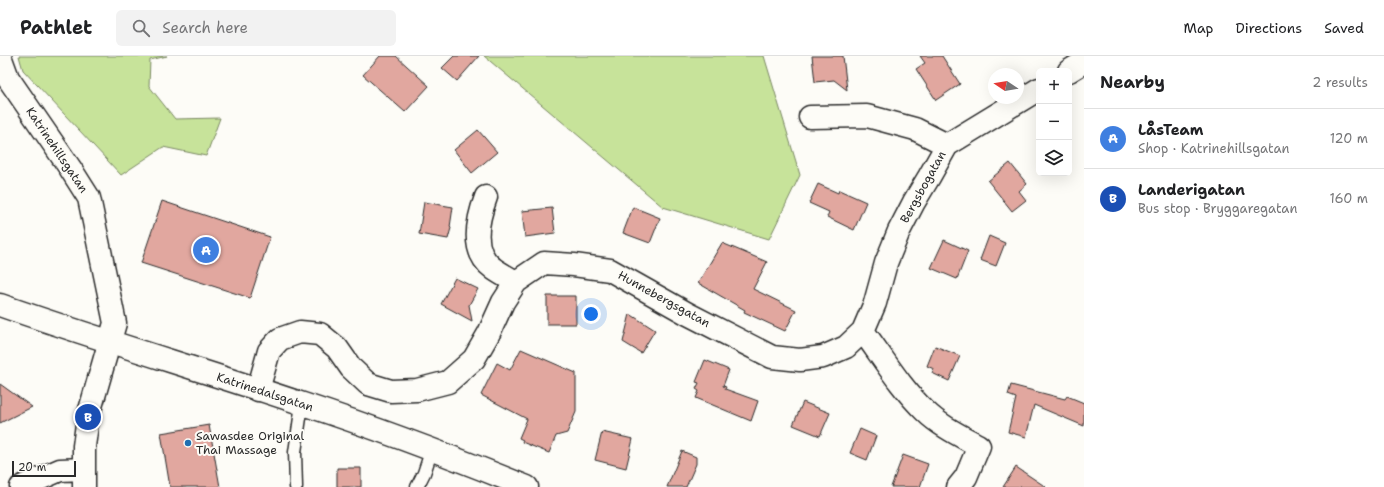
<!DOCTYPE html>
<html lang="en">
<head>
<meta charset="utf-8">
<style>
	:root { --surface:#fff; --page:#f2f2f2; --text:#202124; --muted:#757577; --line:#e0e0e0; --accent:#ea580c }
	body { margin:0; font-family:"Shantell Sans",sans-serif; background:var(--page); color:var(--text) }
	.controls { position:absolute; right:12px; top:12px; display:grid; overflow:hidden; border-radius:6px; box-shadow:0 4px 16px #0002 }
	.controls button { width:36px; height:36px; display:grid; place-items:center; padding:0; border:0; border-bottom:1px solid var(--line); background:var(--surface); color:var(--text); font:20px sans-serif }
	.compass { position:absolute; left:988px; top:12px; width:36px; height:36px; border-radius:50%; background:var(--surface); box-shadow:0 4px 16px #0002; rotate:282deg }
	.scale { position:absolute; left:12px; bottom:10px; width:64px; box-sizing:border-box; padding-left:4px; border:2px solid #2b2b2b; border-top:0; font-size:11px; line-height:14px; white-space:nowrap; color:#2b2b2b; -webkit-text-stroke:3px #fdfcf7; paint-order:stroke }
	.you { position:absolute; left:591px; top:258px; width:14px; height:14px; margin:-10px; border:3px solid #fff; border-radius:50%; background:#1a73e8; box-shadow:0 0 0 6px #1a73e833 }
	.badge { display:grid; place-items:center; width:26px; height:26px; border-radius:50%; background:var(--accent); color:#fff; font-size:13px; font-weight:700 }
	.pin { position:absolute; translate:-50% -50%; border:2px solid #fff; box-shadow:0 1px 4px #0006 }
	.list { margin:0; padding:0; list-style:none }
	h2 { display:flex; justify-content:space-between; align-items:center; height:52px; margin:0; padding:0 16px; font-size:17px }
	h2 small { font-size:13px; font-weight:400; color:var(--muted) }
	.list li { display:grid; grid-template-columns:26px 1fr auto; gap:12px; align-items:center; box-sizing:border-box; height:60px; padding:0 16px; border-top:1px solid var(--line) }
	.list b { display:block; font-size:15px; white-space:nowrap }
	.list p { margin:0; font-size:13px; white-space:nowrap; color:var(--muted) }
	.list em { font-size:13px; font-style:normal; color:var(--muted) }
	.icon { flex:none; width:22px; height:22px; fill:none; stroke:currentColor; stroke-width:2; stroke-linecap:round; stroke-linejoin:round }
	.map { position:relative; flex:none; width:1084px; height:431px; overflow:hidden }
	header { display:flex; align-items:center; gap:24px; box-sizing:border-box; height:56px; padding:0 20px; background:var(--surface); border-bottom:1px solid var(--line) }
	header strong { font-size:19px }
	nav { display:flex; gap:22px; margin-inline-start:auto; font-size:14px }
	.search { width:280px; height:36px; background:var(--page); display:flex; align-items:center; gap:10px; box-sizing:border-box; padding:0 14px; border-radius:6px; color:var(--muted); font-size:15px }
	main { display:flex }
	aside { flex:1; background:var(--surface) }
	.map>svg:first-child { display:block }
	.green { fill:#c7e39a; stroke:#798762 }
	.building { fill:#e1a79f; stroke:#2b2b2b }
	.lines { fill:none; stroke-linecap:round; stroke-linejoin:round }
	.service-casing { stroke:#2b2b2b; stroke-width:15 }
	.minor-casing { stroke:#2b2b2b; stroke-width:25 }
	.tertiary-casing { stroke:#2b2b2b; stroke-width:25 }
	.service { stroke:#fdfcf7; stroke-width:12 }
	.minor { stroke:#fdfcf7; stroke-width:22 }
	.tertiary { stroke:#fdfcf7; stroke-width:22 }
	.poi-dot { fill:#1f6fb2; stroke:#fdfcf7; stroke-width:1.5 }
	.labels { text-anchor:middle; stroke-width:4; stroke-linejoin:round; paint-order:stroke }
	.street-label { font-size:12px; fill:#2b2b2b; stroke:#fdfcf7 }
	.poi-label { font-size:12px; fill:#2b2b2b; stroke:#fdfcf7; text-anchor:start }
</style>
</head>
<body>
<header>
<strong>Pathlet</strong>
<div class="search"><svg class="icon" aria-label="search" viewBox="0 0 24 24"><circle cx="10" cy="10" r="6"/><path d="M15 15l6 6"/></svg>Search here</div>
<nav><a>Map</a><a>Directions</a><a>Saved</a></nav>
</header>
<main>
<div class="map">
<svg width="1084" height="431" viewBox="0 0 1084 431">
	<rect width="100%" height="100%" fill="#fdfcf7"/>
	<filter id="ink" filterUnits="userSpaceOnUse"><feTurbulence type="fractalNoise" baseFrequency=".025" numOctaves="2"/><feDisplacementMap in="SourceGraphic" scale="8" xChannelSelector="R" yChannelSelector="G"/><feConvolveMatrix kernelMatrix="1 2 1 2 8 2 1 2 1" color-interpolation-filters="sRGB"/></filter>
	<g filter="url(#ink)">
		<path class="green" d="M19 0H167L150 4 149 30 175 63 220 62 206 100 163 91 121 119 23 14Z
			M484 0H764L800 119 769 183 663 151Z"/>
		<path class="building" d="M380 0H396L429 30 405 56 363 19Z
			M454 0H479L457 25 442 12Z
			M812 0H843L847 34 834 24 815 26Z
			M920 0H942L960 28 936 44 916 13 925 7Z
			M478 74 497 96 472 117 454 94Z
			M1010 107 1027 128 1019 135 1026 144 1012 155 988 125Z
			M818 128 838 137 839 134 866 146 854 174 827 161 829 156 809 147Z
			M162 145 270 181 250 242 141 207Z
			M424 146 453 151 450 171 451 172 448 183 419 178Z
			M633 151 660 162 650 187 623 177Z
			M552 152 555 177 525 181 522 155Z
			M989 180 1005 187 996 210 980 204Z
			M944 184 968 195 957 223 931 212Z
			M722 187 767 206 753 233 796 254 785 275 744 256 745 254 698 227Z
			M455 222 478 233 469 249 472 265 441 248Z
			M547 240H576V268H547Z
			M630 258 655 274 641 297 623 286Z
			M935 290 960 300 949 325 932 317 934 313 927 310Z
			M521 293 576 317V356L567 377 556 380 549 397 522 386 523 384 519 382 527 363 481 339 497 307 510 314Z
			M705 304 729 314 723 330 726 331 725 333 758 345 751 365 696 342 699 335 696 333 699 327 696 326Z
			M0 328 32 351 0 367Z
			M1011 329 1065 343 1067 340 1084 347V370L1034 349 1026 381 1008 376 1016 342 1008 339Z
			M803 346 830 357 820 380 793 369Z
			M209 369 220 431H170L161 377Z
			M860 373 876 380 867 404 850 397Z
			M602 376 633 383 626 412 595 404Z
			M682 395 696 401V408L686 431H667Z
			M903 399 928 408 920 431H891Z
			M1016 411 1046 431H1003Z
			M337 412H361V431H337Z"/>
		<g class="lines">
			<g class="service-casing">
				<path id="service" d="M296 431 295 396 302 348
					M417 431 424 417 432 393"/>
			</g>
			<g class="minor-casing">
				<path id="minor" d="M0 0 8 22 70 112 89 142 115 267 88 361 84 390V431
					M1069 15 1084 6
					M810 61 867 60 915 73 947 89
					M486 141C477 165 470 196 494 213 501 218 509 222 516 226
					M863 275C883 302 901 332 925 355 940 370 961 380 979 390L966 421 958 431
					M258 334 269 295 280 283 300 276 320 278 337 292 351 312 368 328 391 335 417 334 448 326 474 303 489 277 503 246 516 226 544 207 574 209 610 214 688 258 772 301 800 304 823 301 846 291 863 275 875 247 886 207 899 175 914 146 929 121 947 89 1039 33
					M21 431 60 414 83 413"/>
			</g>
			<g class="tertiary-casing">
				<path id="tertiary" d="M0 249C100 284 202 314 303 348 379 373 453 401 527 431"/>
			</g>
			<use href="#service" class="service"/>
			<use href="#minor" class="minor"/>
			<use href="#tertiary" class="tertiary"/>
		</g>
	</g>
	<circle class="poi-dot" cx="188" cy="387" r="4"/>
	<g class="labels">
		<g class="street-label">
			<text transform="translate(57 94) rotate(56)" y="4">Katrinehillsgatan</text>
			<text transform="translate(923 131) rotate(-61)" y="4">Bergsbogatan</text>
			<text transform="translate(664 243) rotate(29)" y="4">Hunnebergsgatan</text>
			<text transform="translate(265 336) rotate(18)" y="4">Katrinedalsgatan</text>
		</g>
		<g class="poi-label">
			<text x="196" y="384">Sawasdee Original<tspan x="196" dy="14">Thai Massage</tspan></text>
		</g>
	</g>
</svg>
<div class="controls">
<button>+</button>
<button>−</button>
<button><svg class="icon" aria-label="layers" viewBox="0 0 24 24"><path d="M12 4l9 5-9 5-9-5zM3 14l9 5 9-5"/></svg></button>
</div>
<svg class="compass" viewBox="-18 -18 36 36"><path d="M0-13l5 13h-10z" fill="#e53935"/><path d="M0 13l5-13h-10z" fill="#757577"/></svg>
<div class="scale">20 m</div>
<div class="you"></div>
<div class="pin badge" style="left:206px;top:194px;background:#3f7fe0">A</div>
<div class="pin badge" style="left:88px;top:361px;background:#1a4fb4">B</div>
</div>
<aside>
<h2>Nearby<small>2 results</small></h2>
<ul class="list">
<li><span class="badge" style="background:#3f7fe0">A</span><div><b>LåsTeam</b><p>Shop · Katrinehillsgatan</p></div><em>120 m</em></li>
<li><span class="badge" style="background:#1a4fb4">B</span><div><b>Landerigatan</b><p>Bus stop · Bryggaregatan</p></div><em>160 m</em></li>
</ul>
</aside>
</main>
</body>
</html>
